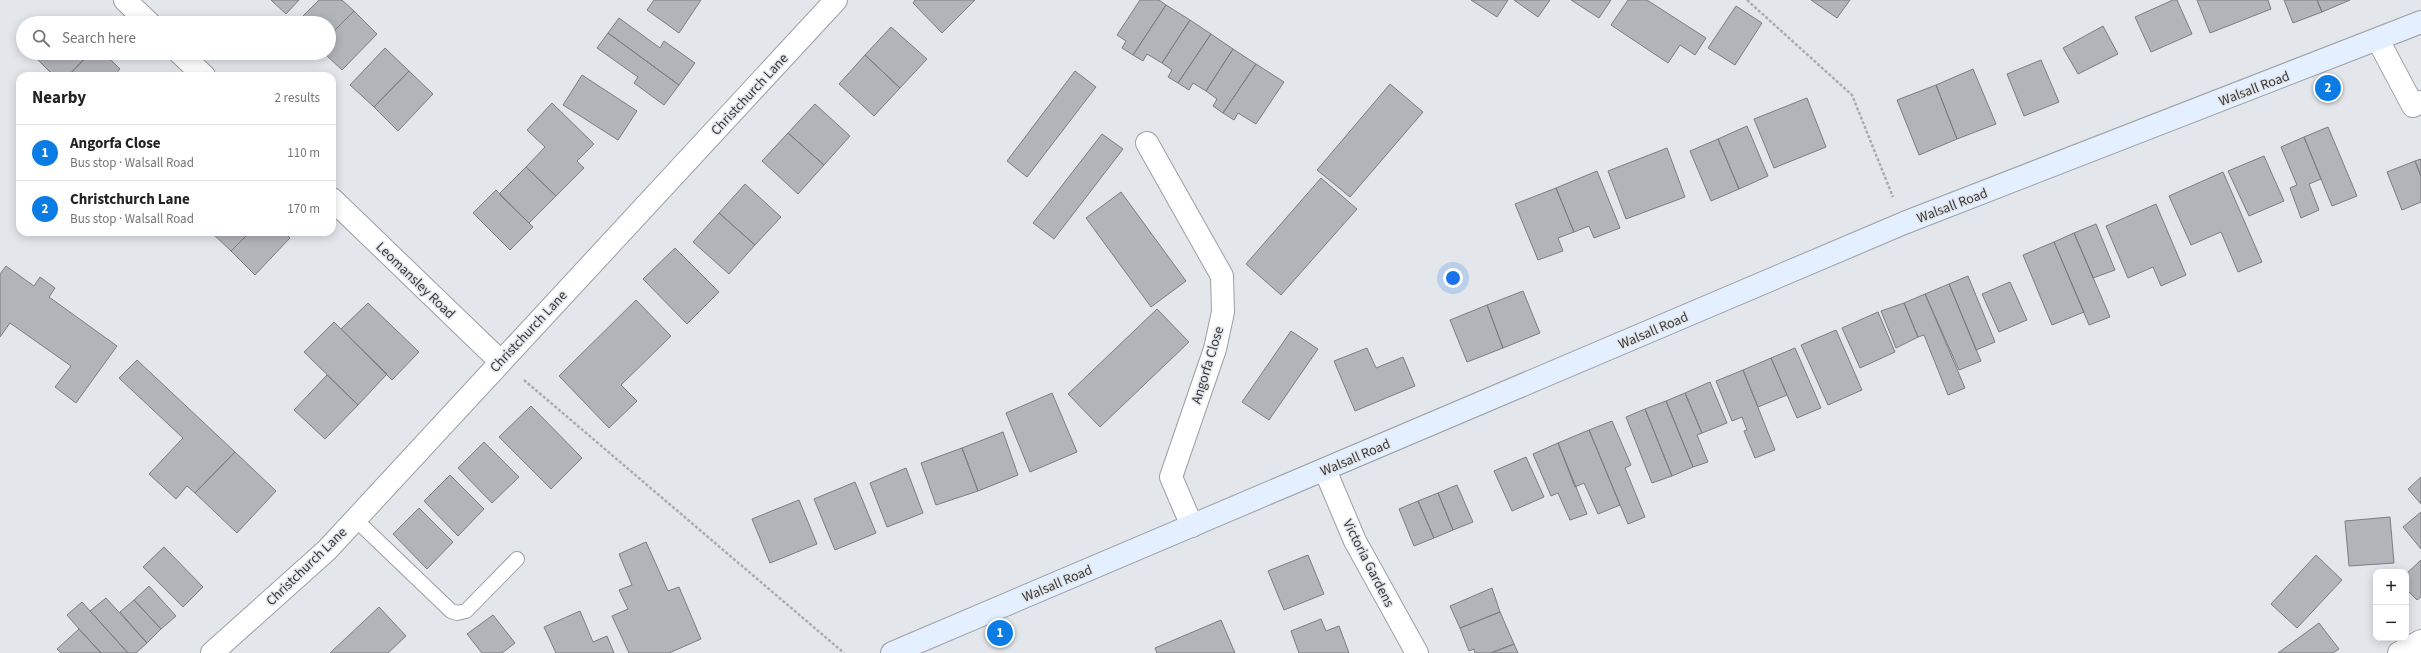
<!DOCTYPE html>
<html lang="en">
<head>
<meta charset="utf-8">
<style>
	:root { --surface:#fff; --page:#f2f2f2; --text:#222; --muted:#767676; --line:#e0e0e0; --accent:#0a7ce3 }
	body { margin:0; font-family:"Source Sans 3",sans-serif; background:var(--page); color:var(--text) }
	.controls { position:absolute; right:12px; bottom:12px; display:grid; overflow:hidden; border-radius:8px; box-shadow:0 2px 10px #0003 }
	.controls button { width:36px; height:36px; display:grid; place-items:center; padding:0; border:0; border-bottom:1px solid var(--line); background:var(--surface); color:var(--text); font:20px sans-serif }
	.you { position:absolute; left:1453px; top:278px; width:14px; height:14px; margin:-10px; border:3px solid #fff; border-radius:50%; background:#1a73e8; box-shadow:0 0 0 6px #1a73e833 }
	.badge { display:grid; place-items:center; width:26px; height:26px; border-radius:50%; background:var(--accent); color:#fff; font-size:13px; font-weight:700 }
	.pin { position:absolute; translate:-50% -50%; border:2px solid #fff; box-shadow:0 1px 4px #0006 }
	.list { margin:0; padding:0; list-style:none }
	h2 { display:flex; justify-content:space-between; align-items:center; height:52px; margin:0; padding:0 16px; font-size:17px }
	h2 small { font-size:13px; font-weight:400; color:var(--muted) }
	.list li { display:grid; grid-template-columns:26px 1fr auto; gap:12px; align-items:center; box-sizing:border-box; height:56px; padding:0 16px; border-top:1px solid var(--line) }
	.list b { display:block; font-size:15px; white-space:nowrap }
	.list p { margin:0; font-size:13px; white-space:nowrap; color:var(--muted) }
	.list em { font-size:13px; font-style:normal; color:var(--muted) }
	.icon { flex:none; width:22px; height:22px; fill:none; stroke:currentColor; stroke-width:2; stroke-linecap:round; stroke-linejoin:round }
	.map { position:relative; flex:none; width:2421px; height:653px; overflow:hidden }
	.search { position:absolute; background:var(--surface); box-shadow:0 2px 10px #0003; left:16px; top:16px; width:320px; height:44px; display:flex; align-items:center; gap:10px; box-sizing:border-box; padding:0 14px; border-radius:22px; color:var(--muted); font-size:15px }
	.panel { position:absolute; background:var(--surface); box-shadow:0 2px 10px #0003; left:16px; top:72px; width:320px; height:164px; border-radius:12px }
	.map>svg:first-child { display:block }
	.building { fill:#b1b4b8; stroke:#7a7e81 }
	.lines { fill:none; stroke-linecap:round; stroke-linejoin:round }
	.lane-casing { stroke:#9b9fa3; stroke-width:16 }
	.street-casing { stroke:#9b9fa3; stroke-width:24 }
	.secondary-casing { stroke:#9b9fa3; stroke-width:24 }
	.path { stroke:#a8abaf; stroke-width:2.5; stroke-dasharray:3 2; stroke-linecap:butt }
	.lane { stroke:#fff; stroke-width:14 }
	.street { stroke:#fff; stroke-width:22 }
	.secondary { stroke:#e4f0ff; stroke-width:22 }
	.labels { text-anchor:middle; stroke-width:3; stroke-linejoin:round; paint-order:stroke }
	.street-label { font-size:14px; fill:#38393b; stroke:#e3e6eb }
</style>
</head>
<body>
<div class="map">
<svg width="2421" height="653" viewBox="0 0 2421 653">
	<rect width="100%" height="100%" fill="#e3e6eb"/>
	<path class="building" d="M271 0H299L286 14Z
		M319 0H342L354 11 329 36V23H296Z
		M654 0H701L679 33 647 10Z
		M915 0H975L942 33 913 3Z
		M1140 0H1159L1166 5 1133 55 1122 48 1126 41 1117 35Z
		M1471 0H1508L1497 17Z
		M1514 0H1550L1538 17Z
		M1571 0H1611L1599 18Z
		M1628 0H1647L1706 38 1695 55 1680 45 1668 63 1611 25Z
		M1811 0H1850L1837 18Z
		M2173 0H2177L2192 34 2151 52 2135 17Z
		M2197 0H2268L2271 9 2210 33Z
		M2284 0H2317L2322 12 2293 23Z
		M2317 0H2350L2322 12Z
		M1166 5 1190 20 1162 63 1147 54 1143 61 1133 55Z
		M1736 6 1762 23 1735 65 1708 48Z
		M354 11 377 34 342 70 324 53H329V36Z
		M619 18 660 48 664 41 695 63 679 85 608 33Z
		M1190 20 1211 34 1178 83 1168 77 1172 70 1162 63Z
		M2103 26 2118 54 2078 74 2063 48Z
		M891 27 927 59 900 88 865 55Z
		M608 33 679 85 664 105 634 83 638 77 597 48Z
		M1211 34 1233 49 1206 91 1193 83 1189 90 1178 83Z
		M385 48 409 71 374 107 350 85Z
		M1233 49 1256 64 1223 113 1213 106 1217 99 1206 91Z
		M44 53H90L68 76H54L38 60Z
		M90 53H104L120 69 114 76H68Z
		M865 55 900 88 874 116 839 84Z
		M2041 60 2059 102 2024 116 2007 74Z
		M1256 64 1284 82 1256 124 1238 113 1234 120 1223 113Z
		M1973 69 1996 124 1957 139 1936 85Z
		M409 71 433 94 398 131 374 107Z
		M1075 71 1096 87 1027 177 1007 161Z
		M582 75 637 111 618 140 563 105Z
		M1390 84 1423 112 1350 197 1317 170Z
		M1936 85 1957 139 1919 155 1897 100Z
		M1807 98 1826 147 1774 168 1754 119Z
		M552 103 594 144 577 161 584 168 556 196 526 167 545 147 527 130Z
		M815 104 850 136 824 165 788 133Z
		M1747 126 1768 176 1739 189 1718 139Z
		M2328 127 2357 196 2332 206 2304 137Z
		M788 133 824 165 798 194 762 161Z
		M1102 134 1123 149 1054 239 1033 223Z
		M2304 137 2321 179 2309 184 2319 210 2301 218 2290 188 2297 185 2281 147Z
		M1718 139 1739 189 1711 201 1690 151Z
		M1667 148 1685 197 1626 219 1608 171Z
		M2264 156 2284 201 2249 216 2228 171Z
		M2421 159V176L2415 161Z
		M2415 161 2421 176V202L2402 210 2387 172Z
		M526 167 556 196 529 223 499 194Z
		M1597 171 1620 228 1594 238 1589 226 1574 232 1556 188Z
		M2223 172 2262 262 2238 272 2221 232 2191 245 2169 196Z
		M1321 178 1357 209 1281 295 1246 264Z
		M745 184 781 217 755 245 719 213Z
		M1556 188 1574 232 1558 238 1563 251 1538 260 1515 204Z
		M496 190 533 227 510 250 473 213Z
		M1121 192 1186 281 1151 307 1086 218Z
		M2156 204 2186 275 2161 286 2153 267 2128 278 2106 226Z
		M719 213 755 245 729 274 693 242Z
		M2096 224 2115 270 2093 278 2074 233Z
		M211 232H250L231 251Z
		M250 232H284L290 238 255 275 231 251Z
		M2074 233 2110 317 2089 325 2054 242Z
		M2054 242 2084 312 2052 325 2023 255Z
		M675 248 719 292 687 324 643 279Z
		M6 266 34 286 40 277 55 288 49 297 117 346 76 403 55 387 71 366 10 323 0 337V274Z
		M1968 276 1995 342 1976 350 1949 284Z
		M2010 282 2027 320 1999 332 1982 294Z
		M1949 284 1981 361 1959 370 1925 294Z
		M1523 291 1540 333 1503 348 1487 305Z
		M1925 294 1965 388 1948 395 1924 335 1918 337 1904 303Z
		M636 300 671 336 621 385 637 401 609 428 559 376Z
		M368 303 419 352 392 380 341 329Z
		M1904 303 1918 337 1896 348 1881 311Z
		M1487 305 1503 348 1467 362 1450 320Z
		M1157 309 1189 342 1100 427 1068 394Z
		M1878 312 1895 352 1860 368 1842 328Z
		M334 322 387 374 358 405 304 352Z
		M1836 330 1862 390 1828 405 1801 345Z
		M1291 331 1318 349 1269 420 1242 402Z
		M1367 348 1376 368 1403 357 1415 386 1355 411 1334 361Z
		M1795 348 1821 408 1797 418 1771 358Z
		M1771 358 1787 395 1758 407 1743 370Z
		M137 360 235 452 195 493 187 486 176 499 149 474 183 438 119 378Z
		M1743 370 1775 450 1755 458 1744 431 1747 430 1742 417 1732 421 1716 381Z
		M327 375 358 405 325 439 294 410Z
		M1710 382 1727 423 1702 433 1685 393Z
		M1052 393 1077 452 1030 472 1006 413Z
		M1685 393 1702 433 1697 435 1708 462 1693 467 1666 401Z
		M1666 401 1693 467 1672 476 1645 409Z
		M531 406 582 458 551 489 499 437Z
		M1645 409 1672 476 1652 483 1626 417Z
		M1612 421 1631 465 1625 468 1645 517 1628 524 1589 430Z
		M1589 430 1620 505 1598 514 1584 483 1575 487 1558 443Z
		M1003 432 1018 475 978 491 962 448Z
		M484 442 519 477 492 503 458 468Z
		M1558 443 1587 514 1570 520 1558 493 1551 496 1533 454Z
		M962 448 978 491 936 505 921 463Z
		M235 452 276 491 237 533 195 493Z
		M1526 457 1544 497 1512 511 1494 471Z
		M906 468 923 513 887 527 870 483Z
		M450 475 484 509 458 536 424 501Z
		M2421 477V504L2408 489Z
		M855 482 876 533 835 550 814 499Z
		M1457 485 1473 522 1453 530 1438 493Z
		M1438 493 1453 530 1434 538 1418 501Z
		M799 500 817 544 770 563 752 519Z
		M1418 501 1434 538 1414 546 1399 509Z
		M419 508 453 542 427 569 393 534Z
		M2421 512V549L2403 527Z
		M2390 517 2394 563 2349 566 2345 521Z
		M646 542 668 591 679 587 701 639 669 653H629L612 616 628 609 619 590 632 585 619 554Z
		M164 547 203 587 183 607 143 567Z
		M1308 555 1324 594 1284 610 1268 571Z
		M2316 555 2342 580 2297 628 2271 604Z
		M2421 560V597L2417 600 2406 589V574Z
		M149 586 176 616 161 629 134 600Z
		M1492 588 1500 612 1460 628 1450 606Z
		M106 598 147 643 136 653H128L90 611Z
		M134 600 161 629 147 643 120 612Z
		M82 602 90 611 128 653H101L79 629 67 615Z
		M379 607 406 636 388 653H330Z
		M580 611 593 642 607 636 614 653H556L544 627Z
		M1500 612 1514 644 1491 653H1475L1474 649 1469 651 1460 628Z
		M493 615 515 643 502 653H482L467 634Z
		M1321 619 1326 631 1339 626 1349 653H1299L1291 631Z
		M1221 620 1235 653H1157L1155 648Z
		M2319 623 2339 649 2333 653H2278Z
		M79 629 101 653H61L57 649Z
		M1514 644 1518 653H1491Z"/>
	<g class="lines">
		<g class="lane-casing">
			<path id="lane" d="M355 519 451 611 457 613 466 611 517 559"/>
		</g>
		<g class="street-casing">
			<path id="street" d="M125 0 149 23
				M2378 40 2413 106 2421 102
				M180 53 204 76
				M1147 143 1222 276 1223 312 1215 349 1171 477 1192 526
				M332 199 500 361
				M1325 470 1355 541 1417 653
				M212 653 327 550 836 0
				M2399 653 2421 641"/>
		</g>
		<g class="secondary-casing">
			<path id="secondary" d="M892 653 1904 223 2421 22"/>
		</g>
		<path class="path" d="M1747 0 1852 95 1893 197
			M524 380 844 653"/>
		<use href="#lane" class="lane"/>
		<use href="#street" class="street"/>
		<use href="#secondary" class="secondary"/>
	</g>
	<g class="labels">
		<g class="street-label">
			<text transform="translate(2254 88) rotate(-21)" y="5">Walsall Road</text>
			<text transform="translate(749 94) rotate(-47)" y="5">Christchurch Lane</text>
			<text transform="translate(1952 205) rotate(-21)" y="5">Walsall Road</text>
			<text transform="translate(416 280) rotate(44)" y="5">Leomansley Road</text>
			<text transform="translate(1653 330) rotate(-23)" y="5">Walsall Road</text>
			<text transform="translate(528 331) rotate(-47)" y="5">Christchurch Lane</text>
			<text transform="translate(1207 365) rotate(-73)" y="5">Angorfa Close</text>
			<text transform="translate(1355 457) rotate(-23)" y="5">Walsall Road</text>
			<text transform="translate(1369 563) rotate(63)" y="5">Victoria Gardens</text>
			<text transform="translate(306 566) rotate(-44)" y="5">Christchurch Lane</text>
			<text transform="translate(1057 583) rotate(-23)" y="5">Walsall Road</text>
		</g>
	</g>
</svg>
<div class="controls">
<button>+</button>
<button>−</button>
</div>
<div class="you"></div>
<div class="pin badge" style="left:1000px;top:633px">1</div>
<div class="pin badge" style="left:2328px;top:88px">2</div>
<div class="search"><svg class="icon" aria-label="search" viewBox="0 0 24 24"><circle cx="10" cy="10" r="6"/><path d="M15 15l6 6"/></svg>Search here</div>
<section class="panel">
<h2>Nearby<small>2 results</small></h2>
<ul class="list">
<li><span class="badge">1</span><div><b>Angorfa Close</b><p>Bus stop · Walsall Road</p></div><em>110 m</em></li>
<li><span class="badge">2</span><div><b>Christchurch Lane</b><p>Bus stop · Walsall Road</p></div><em>170 m</em></li>
</ul>
</section>
</div>
</body>
</html>
